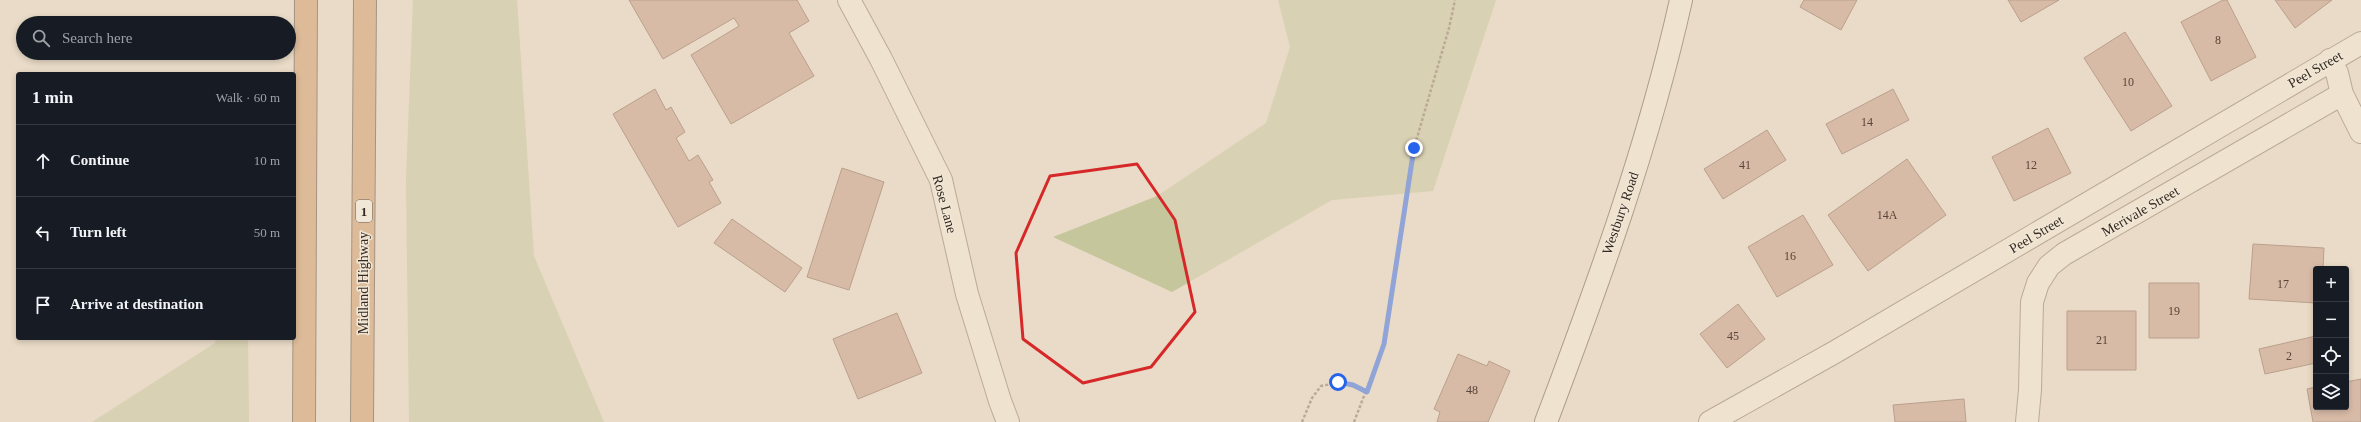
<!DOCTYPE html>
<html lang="en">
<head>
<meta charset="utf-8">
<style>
	:root { --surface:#171b24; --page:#20242c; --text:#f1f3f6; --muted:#9ea1a6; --line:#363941 }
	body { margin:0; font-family:Georgia,serif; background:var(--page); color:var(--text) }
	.controls { position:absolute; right:12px; bottom:12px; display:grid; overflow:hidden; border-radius:4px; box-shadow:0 2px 6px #0003 }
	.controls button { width:36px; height:36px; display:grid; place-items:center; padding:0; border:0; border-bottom:1px solid var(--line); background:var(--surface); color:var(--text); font:20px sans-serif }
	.stop { position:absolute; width:12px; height:12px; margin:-9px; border:3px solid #2563eb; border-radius:50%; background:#fff }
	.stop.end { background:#2563eb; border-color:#fff; box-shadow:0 1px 4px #0008 }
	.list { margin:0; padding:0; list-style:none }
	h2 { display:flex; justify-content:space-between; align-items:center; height:52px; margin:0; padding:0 16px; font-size:17px }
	h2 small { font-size:13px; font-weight:400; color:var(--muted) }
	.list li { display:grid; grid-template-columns:26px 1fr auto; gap:12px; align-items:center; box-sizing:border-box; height:72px; padding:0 16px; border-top:1px solid var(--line) }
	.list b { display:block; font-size:15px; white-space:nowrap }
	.list em { font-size:13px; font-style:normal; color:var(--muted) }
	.icon { flex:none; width:22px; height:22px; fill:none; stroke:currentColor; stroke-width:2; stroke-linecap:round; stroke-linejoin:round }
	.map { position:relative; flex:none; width:2361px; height:422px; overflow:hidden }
	.search { position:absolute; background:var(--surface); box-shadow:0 2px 6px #0003; left:16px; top:16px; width:280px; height:44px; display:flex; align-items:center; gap:10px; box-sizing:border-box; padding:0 14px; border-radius:22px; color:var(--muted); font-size:15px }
	.panel { position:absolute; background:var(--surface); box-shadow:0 2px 6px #0003; left:16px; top:72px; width:280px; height:268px; border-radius:4px }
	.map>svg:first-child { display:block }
	.green { fill:#c5c69c }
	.building { fill:#c39681; stroke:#7f5847 }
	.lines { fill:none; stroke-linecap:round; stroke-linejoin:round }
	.minor-casing { stroke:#836e5e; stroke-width:24 }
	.secondary-casing { stroke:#645041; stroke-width:24 }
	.motorway-casing { stroke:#513d32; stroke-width:24 }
	.path { stroke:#836e5e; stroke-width:2.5; stroke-dasharray:3 2; stroke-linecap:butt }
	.minor { stroke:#f5ead9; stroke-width:22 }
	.secondary { stroke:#f5ead9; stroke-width:22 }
	.motorway { stroke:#ce9462; stroke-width:22 }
	.route { stroke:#2563eb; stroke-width:5 }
	.marked { fill:none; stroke:#d62828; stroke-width:3; stroke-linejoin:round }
	.labels { text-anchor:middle; stroke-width:3; stroke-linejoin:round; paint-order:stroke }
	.number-label { font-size:12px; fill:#584438 }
	.shield { fill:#f1e7d6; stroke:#6d6157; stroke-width:1 }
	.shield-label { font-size:13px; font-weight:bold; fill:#352820 }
	.street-label { font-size:14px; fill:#352820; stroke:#f1e7d6 }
</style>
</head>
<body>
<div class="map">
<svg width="2361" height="422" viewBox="0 0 2361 422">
	<rect width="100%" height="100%" fill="#e9dbc7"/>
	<path class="green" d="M413 0H517L534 256 604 422H409L406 179Z
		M1278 0H1496L1433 191 1332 200 1172 292 1053 237 1157 196 1266 123 1290 47Z
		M216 338H248L249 422H92L215 343Z"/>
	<path class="building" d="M629 0H797L809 21 789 33 814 76 731 124 691 55 739 26 734 18 663 59Z
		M1804 0H1857L1841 30 1800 7Z
		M2008 0H2059L2021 22Z
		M2223 0H2227L2256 57 2211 81 2181 22Z
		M2275 0H2332L2295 28Z
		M2125 32 2172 106 2131 131 2084 58Z
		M655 89 666 110 671 107 685 132 676 138 689 161 698 155 713 180 709 182 721 203 678 227 613 114Z
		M1893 89 1909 120 1842 154 1826 124Z
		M2048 128 2071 173 2014 201 1992 157Z
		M1767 130 1786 160 1723 199 1704 169Z
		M1907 159 1946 215 1868 271 1828 215Z
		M842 168 884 182 849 290 807 277Z
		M1803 215 1833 265 1777 297 1748 247Z
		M732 219 802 268 785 292 714 243Z
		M2253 244 2324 248 2323 269H2316V303L2249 299Z
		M2149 283H2199V338H2149Z
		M1738 304 1765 339 1727 368 1700 334Z
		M2067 311H2136V370H2067Z
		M897 313 922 373 858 399 833 339Z
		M2316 336V363L2265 374 2259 349Z
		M1458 354 1487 366 1489 361 1510 371 1488 422H1437L1440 412 1434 409Z
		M2361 379V422H2313L2307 389 2316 387V407H2346V382Z
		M1964 399 1966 422H1895L1893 405Z"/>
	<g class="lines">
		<g class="minor-casing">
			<path id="minor" d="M849 0 881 59 941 180 967 294 1000 401 1008 422
				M2330 60 2337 73 2342 94 2361 132
				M1710 422 1835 352 2361 43
				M2027 422 2030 390 2032 302 2038 283 2049 266 2064 254 2342 94"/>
		</g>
		<g class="secondary-casing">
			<path id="secondary" d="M1546 422C1598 284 1649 144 1681 0"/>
		</g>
		<g class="motorway-casing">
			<path id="motorway" d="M304 422 306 0
				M362 422 365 0"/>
		</g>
		<path class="path" d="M1302 422 1312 398 1321 386C1339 382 1350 383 1367 392
			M1354 422 1384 344 1414 148 1449 28 1455 0"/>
		<use href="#minor" class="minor"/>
		<use href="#secondary" class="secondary"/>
		<use href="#motorway" class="motorway"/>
	</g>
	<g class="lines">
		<path class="route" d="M1338 382 1353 385 1367 392 1384 344 1414 148"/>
	</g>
	<path d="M0 0H2361V422H0ZM1137 164 1175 220 1195 312 1151 367 1083 383 1023 339 1016 253 1050 176Z" fill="#e9dbc7" fill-opacity=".55" fill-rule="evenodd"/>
	<path class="marked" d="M1137 164 1175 220 1195 312 1151 367 1083 383 1023 339 1016 253 1050 176Z"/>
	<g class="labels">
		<g class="number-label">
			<text x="2218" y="44">8</text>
			<text x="2128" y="86">10</text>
			<text x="1867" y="126">14</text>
			<text x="1745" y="169">41</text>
			<text x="2031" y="169">12</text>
			<text x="1887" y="219">14A</text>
			<text x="1790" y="260">16</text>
			<text x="2283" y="288">17</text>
			<text x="2174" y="315">19</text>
			<text x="1733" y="340">45</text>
			<text x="2102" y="344">21</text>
			<text x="2289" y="360">2</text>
			<text x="1472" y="394">48</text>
		</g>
		<rect class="shield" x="356" y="200" width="16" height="22" rx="3"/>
		<g class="shield-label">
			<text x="364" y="216">1</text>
		</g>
		<g class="street-label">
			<text transform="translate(2315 69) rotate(-30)" y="5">Peel Street</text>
			<text transform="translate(945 204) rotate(75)" y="5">Rose Lane</text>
			<text transform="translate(2140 211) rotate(-30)" y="5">Merivale Street</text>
			<text transform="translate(1620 213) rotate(-71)" y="5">Westbury Road</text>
			<text transform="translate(2036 234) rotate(-31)" y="5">Peel Street</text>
			<text transform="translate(363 283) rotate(-90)" y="5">Midland Highway</text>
		</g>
	</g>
</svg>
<div class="controls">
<button>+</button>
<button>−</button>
<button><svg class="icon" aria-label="locate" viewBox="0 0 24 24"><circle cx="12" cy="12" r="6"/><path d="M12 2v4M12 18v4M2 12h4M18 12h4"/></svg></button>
<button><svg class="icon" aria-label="layers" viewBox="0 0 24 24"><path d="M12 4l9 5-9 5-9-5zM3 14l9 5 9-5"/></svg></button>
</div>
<div class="stop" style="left:1338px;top:382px"></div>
<div class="stop end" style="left:1414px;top:148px"></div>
<div class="search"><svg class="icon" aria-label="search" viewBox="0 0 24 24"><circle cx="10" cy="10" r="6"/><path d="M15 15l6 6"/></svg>Search here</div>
<section class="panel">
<h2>1 min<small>Walk · 60 m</small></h2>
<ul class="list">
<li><svg class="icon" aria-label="ahead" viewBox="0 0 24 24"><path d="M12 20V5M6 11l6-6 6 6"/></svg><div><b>Continue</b></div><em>10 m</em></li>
<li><svg class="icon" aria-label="left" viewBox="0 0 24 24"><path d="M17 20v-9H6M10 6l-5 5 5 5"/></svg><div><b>Turn left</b></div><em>50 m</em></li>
<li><svg class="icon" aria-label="arrive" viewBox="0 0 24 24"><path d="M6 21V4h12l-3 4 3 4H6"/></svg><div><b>Arrive at destination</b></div></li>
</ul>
</section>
</div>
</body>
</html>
